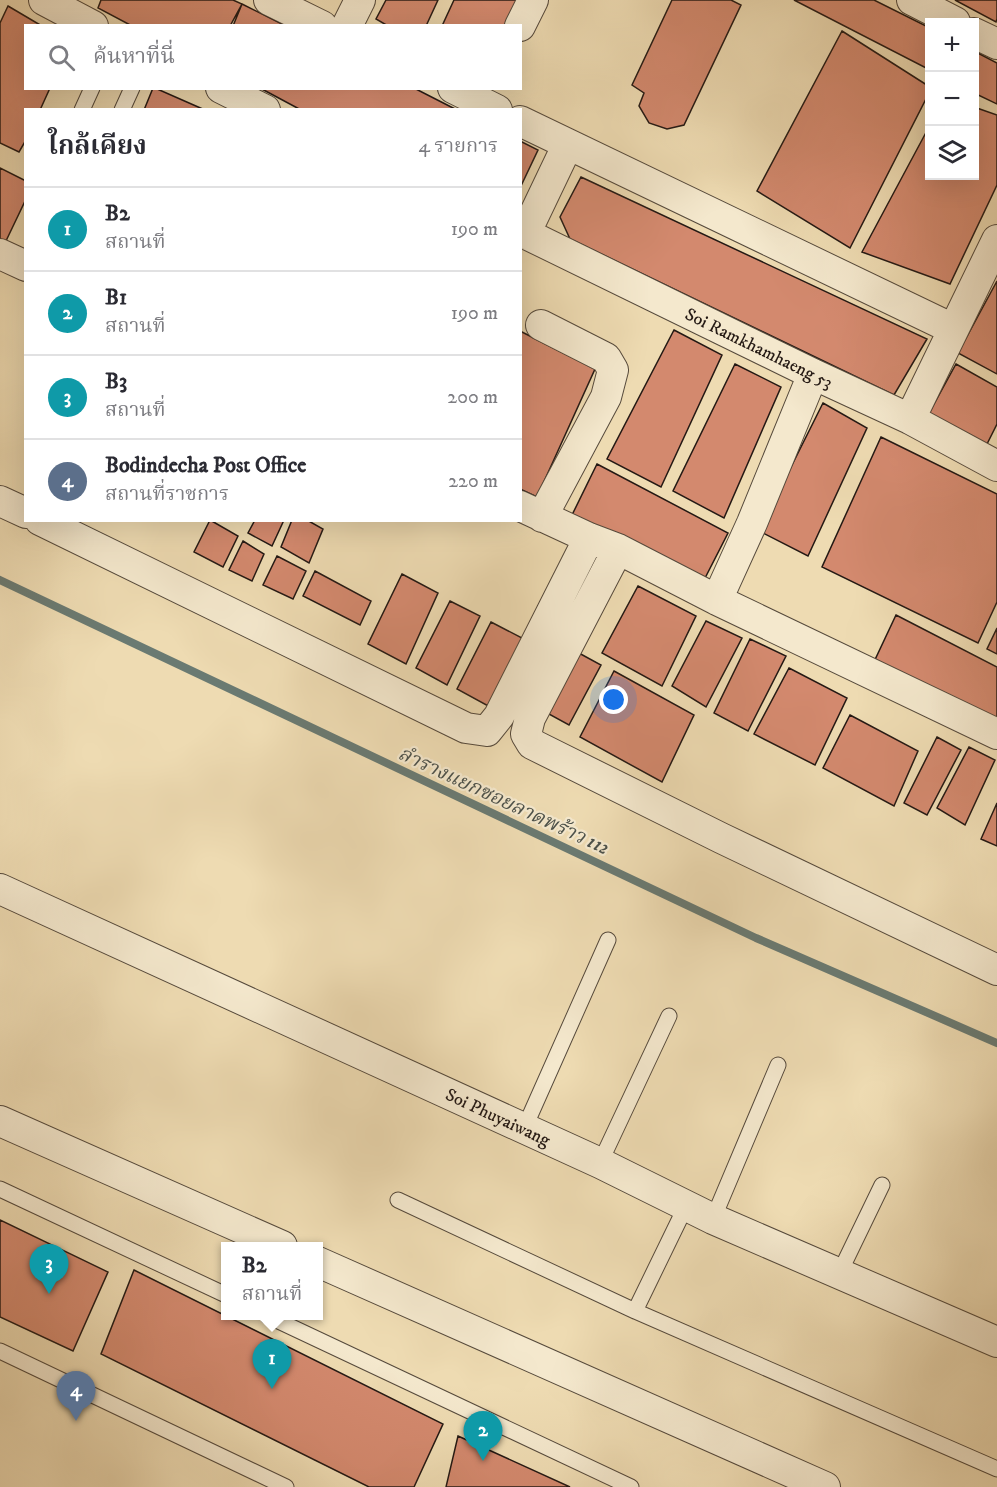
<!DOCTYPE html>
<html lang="th">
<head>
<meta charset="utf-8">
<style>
	:root { --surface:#fff; --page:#f7f7f7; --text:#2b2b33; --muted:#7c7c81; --line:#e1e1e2; --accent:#0b8043 }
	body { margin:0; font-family:"IM FELL DW Pica","Noto Serif Thai",serif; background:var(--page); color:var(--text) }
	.controls { position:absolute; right:18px; top:18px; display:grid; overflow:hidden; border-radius:0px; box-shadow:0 6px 24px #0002 }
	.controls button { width:54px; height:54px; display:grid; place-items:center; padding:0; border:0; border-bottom:2px solid var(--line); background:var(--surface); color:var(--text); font:30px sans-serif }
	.you { position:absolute; left:614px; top:700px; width:21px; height:21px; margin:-15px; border:4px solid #fff; border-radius:50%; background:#1a73e8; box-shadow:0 0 0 9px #1a73e833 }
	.badge { display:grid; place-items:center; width:39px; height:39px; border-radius:50%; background:var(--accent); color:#fff; font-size:20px; font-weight:700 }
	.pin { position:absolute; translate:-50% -50px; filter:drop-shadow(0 2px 3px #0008) }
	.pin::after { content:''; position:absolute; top:32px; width:21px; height:18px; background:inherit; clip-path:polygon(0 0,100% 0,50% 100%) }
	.popup { position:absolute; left:221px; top:1242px; width:102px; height:78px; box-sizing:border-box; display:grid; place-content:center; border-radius:0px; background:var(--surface); filter:drop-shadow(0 2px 4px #0005); font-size:20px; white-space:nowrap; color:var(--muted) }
	.popup b { font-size:22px; color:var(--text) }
	.popup::after { content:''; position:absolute; left:50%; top:100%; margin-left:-12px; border:12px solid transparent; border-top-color:var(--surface) }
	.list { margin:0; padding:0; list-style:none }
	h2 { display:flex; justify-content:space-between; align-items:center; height:78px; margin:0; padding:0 24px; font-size:26px }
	h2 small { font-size:20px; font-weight:400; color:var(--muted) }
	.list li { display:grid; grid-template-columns:39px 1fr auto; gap:18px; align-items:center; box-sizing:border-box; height:84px; padding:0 24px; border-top:2px solid var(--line) }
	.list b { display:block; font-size:22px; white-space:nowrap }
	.list p { margin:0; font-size:20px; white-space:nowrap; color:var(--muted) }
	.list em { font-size:20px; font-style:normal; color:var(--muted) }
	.icon { flex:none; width:33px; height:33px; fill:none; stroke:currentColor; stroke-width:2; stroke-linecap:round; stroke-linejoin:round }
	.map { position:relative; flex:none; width:997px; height:1487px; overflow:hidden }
	.search { position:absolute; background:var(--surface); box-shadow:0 6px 24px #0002; left:24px; top:24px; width:498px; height:66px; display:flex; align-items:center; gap:15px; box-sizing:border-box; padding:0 21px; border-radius:0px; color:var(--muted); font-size:22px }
	.panel { position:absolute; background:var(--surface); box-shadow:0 6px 24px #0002; left:24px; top:108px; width:498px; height:414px; border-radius:0px }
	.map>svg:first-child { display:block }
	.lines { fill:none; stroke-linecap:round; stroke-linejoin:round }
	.stream { stroke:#6a7a72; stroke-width:8 }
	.building { fill:#d3896e; stroke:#241914; stroke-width:1.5 }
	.service-casing { stroke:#564a3c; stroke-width:17 }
	.minor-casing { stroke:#564a3c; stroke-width:32 }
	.service { stroke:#f4e8cd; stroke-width:15 }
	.minor { stroke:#f4e8cd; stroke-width:30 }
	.labels { text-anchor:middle; stroke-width:4.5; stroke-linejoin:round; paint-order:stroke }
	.street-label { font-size:18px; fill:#241914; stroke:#f4e8cd }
	.water-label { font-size:20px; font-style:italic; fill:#4d524b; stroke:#f4e8cd }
</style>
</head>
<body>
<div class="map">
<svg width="997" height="1487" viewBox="0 0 997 1487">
	<rect width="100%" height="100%" fill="#eedbb2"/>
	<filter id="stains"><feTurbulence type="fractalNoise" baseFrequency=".00333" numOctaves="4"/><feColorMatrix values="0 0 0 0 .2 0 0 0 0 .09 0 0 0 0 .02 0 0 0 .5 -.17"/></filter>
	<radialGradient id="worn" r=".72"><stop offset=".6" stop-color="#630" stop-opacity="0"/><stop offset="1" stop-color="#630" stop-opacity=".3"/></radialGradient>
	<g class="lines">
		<path class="stream" d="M0 580 756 938 997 1043"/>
	</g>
	<path class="building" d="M101 0H233L242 4 230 26H132L98 8Z
		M386 0H438L426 26H388L376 19Z
		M454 0H518L504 26H442Z
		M672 0H731L741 5 684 125 667 129 649 123 639 106 644 93 632 85Z
		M794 0H874L930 28V70Z
		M955 0H997V19L996 22Z
		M242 4 286 26H233Z
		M8 6 42 26H26V88H50L40 110H26V140L19 152 0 143V23Z
		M842 31 930 87V91L850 248 757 191Z
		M974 51 997 63V104L974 93Z
		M153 88H155L205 110H144Z
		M260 88H414L457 110H301Z
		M974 107 997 115V185L950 284 862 252 930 125V176H974Z
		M520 141 538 150 520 188Z
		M0 168 26 181V199L5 243 0 240Z
		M581 177 927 339 894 395 570 239 560 217Z
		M997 281V374L958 353Z
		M674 330 722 355 661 487 607 459Z
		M520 331 595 369 537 497 520 489Z
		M735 364 781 387 724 518 673 491Z
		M956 364 997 387V424L986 446 928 415Z
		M823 403 867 428 808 556 759 531Z
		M881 437 997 494V602L978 643 822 567Z
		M597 464 728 533 703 582 572 515Z
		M210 520 238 536 223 567 194 552Z
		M255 520H284L272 546 248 533Z
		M292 520H307L323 529 309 563 281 547Z
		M243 541 264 554 252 581 229 570Z
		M277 556 306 571 293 599 263 585Z
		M315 571 371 601 360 625 303 596Z
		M402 574 438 593 406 664 368 644Z
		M638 586 696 616 662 686 602 653Z
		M450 601 480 616 447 685 416 668Z
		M896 615 997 667V725L873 664Z
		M706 621 742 638 706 707 672 686Z
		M491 622 524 639 490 707 457 689Z
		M997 628V654L987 649Z
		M750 639 786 656 748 731 714 713Z
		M577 652 601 665 569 725 547 713Z
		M789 668 847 698 815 765 754 734Z
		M614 671 694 715 662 782 580 737Z
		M850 715 918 751 894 806 823 768Z
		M937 737 961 750 927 815 904 803Z
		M969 747 995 760 965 825 937 808Z
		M997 803V846L981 839Z
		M0 1220 108 1272 73 1351 0 1317Z
		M134 1270 443 1424 414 1487H369L101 1354Z
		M458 1436 570 1487H446Z"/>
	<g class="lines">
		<g class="service-casing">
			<path id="service" d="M82 110 92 88
				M122 110 132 88
				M524 1129 608 940
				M600 1163 669 1016
				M0 1189 226 1295
				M398 1200 635 1311 997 1469
				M713 1219 778 1065
				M839 1274 882 1185
				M635 1311 686 1206
				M268 1316 631 1487
				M0 1351 286 1487"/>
		</g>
		<g class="minor-casing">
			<path id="minor" d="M44 0 93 26
				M269 0 322 26
				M912 0 955 22
				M347 26 360 0
				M520 26 533 0
				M974 33 997 44
				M221 88 265 110
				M453 88 497 110
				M520 121 953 329
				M520 231 813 374 910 419 997 466
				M525 234 568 144
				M0 254 26 266
				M541 325 606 358 613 370 606 397 542 517
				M910 419 997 240
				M0 501 26 513
				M520 506 589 538 618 549 717 600 997 734
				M40 520 466 728 487 731 499 716 589 538
				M618 549 530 718 526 734 532 744 721 838 997 970
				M717 600 752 523 813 374
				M0 889 600 1163 713 1219 997 1342
				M0 1121 282 1246
				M318 1262 825 1487"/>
		</g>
		<use href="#service" class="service"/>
		<use href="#minor" class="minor"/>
	</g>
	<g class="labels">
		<g class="street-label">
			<text transform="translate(759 348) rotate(26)" y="6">Soi Ramkhamhaeng 53</text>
			<text transform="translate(498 1117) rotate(25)" y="6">Soi Phuyaiwang</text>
		</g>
		<g class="water-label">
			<text transform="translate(504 800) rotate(25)" y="7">ลำรางแยกซอยลาดพร้าว 112</text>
		</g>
	</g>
	<rect width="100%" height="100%" filter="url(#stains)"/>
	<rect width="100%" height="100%" fill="url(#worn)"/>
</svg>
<div class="controls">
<button>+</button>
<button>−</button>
<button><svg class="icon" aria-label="layers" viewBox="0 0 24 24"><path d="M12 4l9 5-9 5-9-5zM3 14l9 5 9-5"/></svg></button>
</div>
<div class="you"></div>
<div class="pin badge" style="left:272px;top:1389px;background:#0f9aa8">1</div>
<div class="popup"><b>B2</b>สถานที่</div>
<div class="pin badge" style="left:483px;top:1461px;background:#0f9aa8">2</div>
<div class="pin badge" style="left:49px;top:1294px;background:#0f9aa8">3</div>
<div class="pin badge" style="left:76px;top:1421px;background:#5c6f8a">4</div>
<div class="search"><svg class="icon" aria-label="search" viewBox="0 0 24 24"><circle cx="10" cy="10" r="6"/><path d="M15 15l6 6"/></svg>ค้นหาที่นี่</div>
<section class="panel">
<h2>ใกล้เคียง<small>4 รายการ</small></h2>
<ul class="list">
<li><span class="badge" style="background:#0f9aa8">1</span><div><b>B2</b><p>สถานที่</p></div><em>190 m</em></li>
<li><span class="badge" style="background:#0f9aa8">2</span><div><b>B1</b><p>สถานที่</p></div><em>190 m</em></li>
<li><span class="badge" style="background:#0f9aa8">3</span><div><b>B3</b><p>สถานที่</p></div><em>200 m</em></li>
<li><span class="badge" style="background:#5c6f8a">4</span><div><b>Bodindecha Post Office</b><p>สถานที่ราชการ</p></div><em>220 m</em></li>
</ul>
</section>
</div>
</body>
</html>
